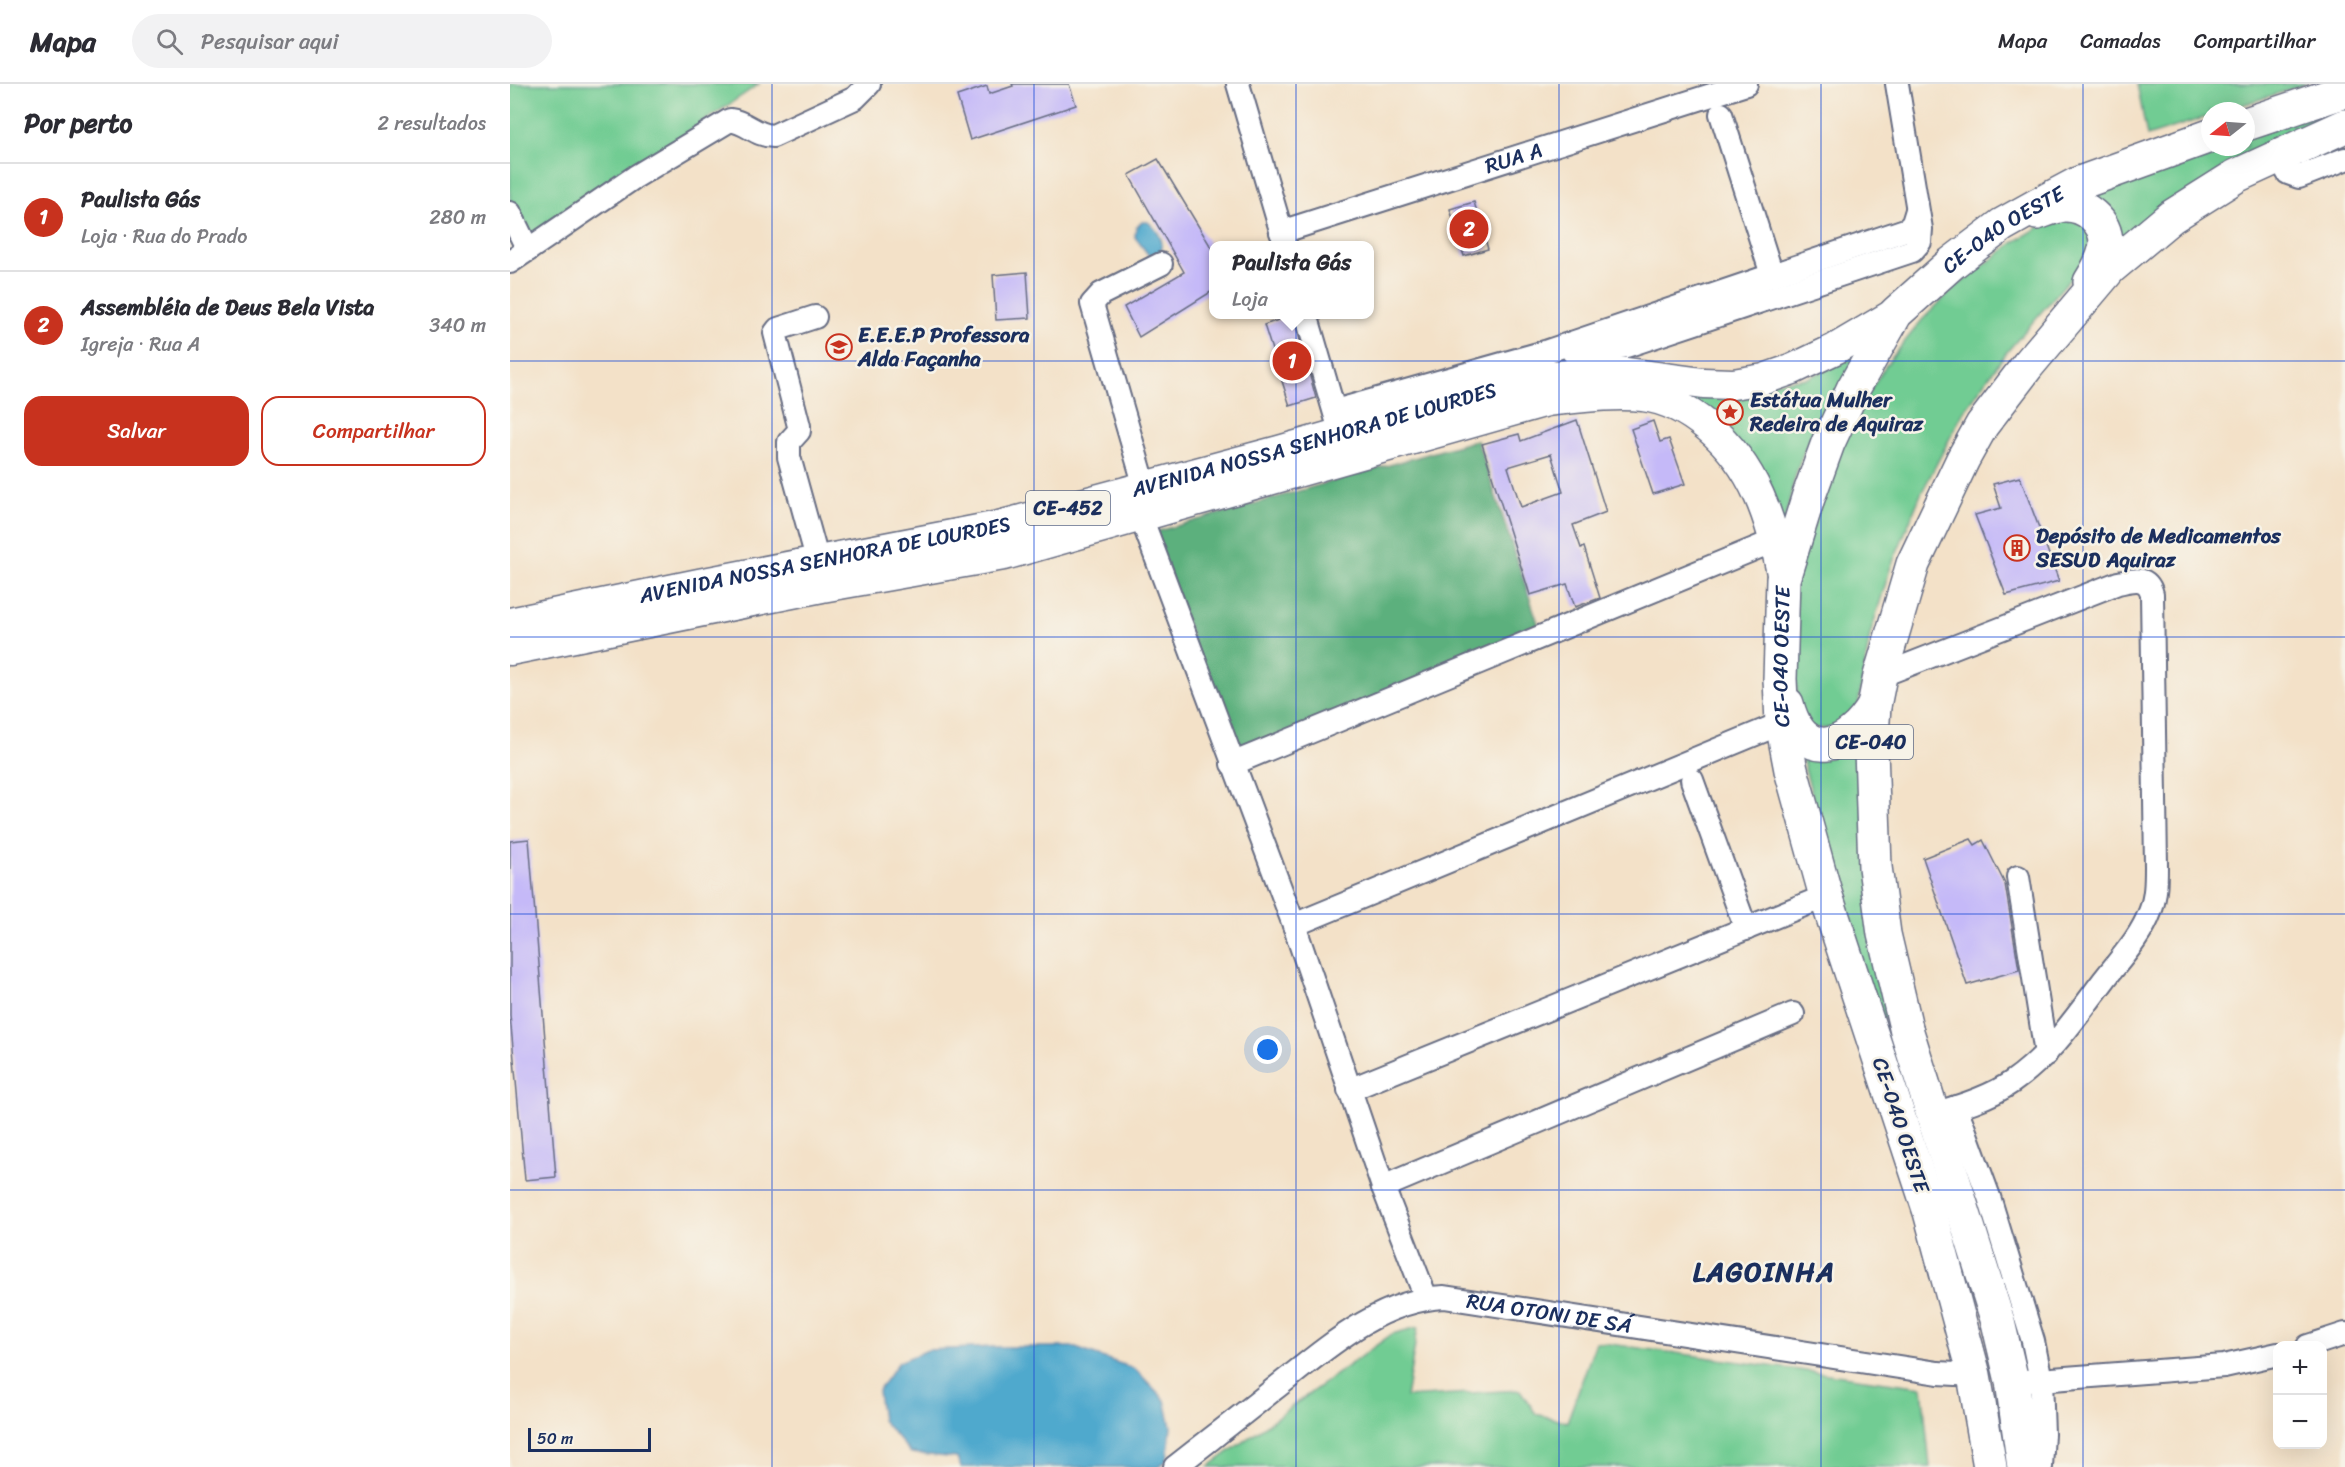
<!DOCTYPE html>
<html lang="pt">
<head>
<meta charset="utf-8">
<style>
	:root { --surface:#fff; --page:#f2f2f3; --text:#2b2b33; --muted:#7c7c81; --line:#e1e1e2; --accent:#c8321e }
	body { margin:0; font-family:Sriracha,sans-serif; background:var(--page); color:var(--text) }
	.controls { position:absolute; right:18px; bottom:18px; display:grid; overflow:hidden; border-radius:12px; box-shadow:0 6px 24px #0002 }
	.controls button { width:54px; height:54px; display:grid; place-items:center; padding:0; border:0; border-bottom:2px solid var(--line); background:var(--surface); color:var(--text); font:30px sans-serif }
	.compass { position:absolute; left:1691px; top:18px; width:54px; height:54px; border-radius:50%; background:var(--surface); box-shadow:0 6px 24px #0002; rotate:253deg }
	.scale { position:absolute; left:18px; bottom:15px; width:123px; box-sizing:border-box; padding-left:6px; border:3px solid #1b2f5e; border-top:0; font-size:16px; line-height:21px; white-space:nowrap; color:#1b2f5e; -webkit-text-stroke:4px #f7f3e8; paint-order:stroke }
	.you { position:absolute; left:758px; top:966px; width:21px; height:21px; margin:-15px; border:4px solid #fff; border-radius:50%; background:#1a73e8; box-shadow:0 0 0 9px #1a73e833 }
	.badge { display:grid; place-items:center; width:39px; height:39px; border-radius:50%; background:var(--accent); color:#fff; font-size:20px; font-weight:700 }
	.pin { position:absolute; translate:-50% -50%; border:3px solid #fff; box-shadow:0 2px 6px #0006 }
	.popup { position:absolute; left:699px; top:157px; width:165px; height:78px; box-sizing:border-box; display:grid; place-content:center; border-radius:12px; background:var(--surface); filter:drop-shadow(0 2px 4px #0005); font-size:20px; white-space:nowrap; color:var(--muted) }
	.popup b { font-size:22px; color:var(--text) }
	.popup::after { content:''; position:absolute; left:50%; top:100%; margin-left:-12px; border:12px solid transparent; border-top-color:var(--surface) }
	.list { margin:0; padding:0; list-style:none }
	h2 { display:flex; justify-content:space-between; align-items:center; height:78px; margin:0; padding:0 24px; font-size:26px }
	h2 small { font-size:20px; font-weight:400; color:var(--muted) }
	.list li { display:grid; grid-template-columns:39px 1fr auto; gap:18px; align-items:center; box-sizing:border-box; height:108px; padding:0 24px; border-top:2px solid var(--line) }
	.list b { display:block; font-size:22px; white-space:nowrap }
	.list p { margin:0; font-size:20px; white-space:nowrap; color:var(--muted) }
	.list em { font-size:20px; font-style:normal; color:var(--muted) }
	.actions { display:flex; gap:12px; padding:18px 24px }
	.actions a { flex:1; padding:14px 0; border:2px solid var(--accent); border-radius:18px; text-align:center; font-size:21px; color:var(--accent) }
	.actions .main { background:var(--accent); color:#fff }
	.icon { flex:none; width:33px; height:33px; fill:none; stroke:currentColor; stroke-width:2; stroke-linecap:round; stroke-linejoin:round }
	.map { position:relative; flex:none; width:1835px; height:1383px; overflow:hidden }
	header { display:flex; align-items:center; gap:36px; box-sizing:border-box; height:84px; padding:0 30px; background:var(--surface); border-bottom:2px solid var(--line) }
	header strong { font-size:28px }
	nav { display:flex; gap:33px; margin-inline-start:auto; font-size:21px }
	.search { width:420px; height:54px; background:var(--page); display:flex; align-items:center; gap:15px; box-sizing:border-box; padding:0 21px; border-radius:33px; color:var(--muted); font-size:22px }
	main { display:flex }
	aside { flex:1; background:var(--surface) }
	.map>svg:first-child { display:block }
	.green { fill:#71cc93; stroke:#467e78; stroke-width:1.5 }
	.forest { fill:#5cb07d; stroke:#3c706e; stroke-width:1.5 }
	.water { fill:#4fa9cd; stroke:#356c96; stroke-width:1.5 }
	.building { fill:#c5b9f8; fill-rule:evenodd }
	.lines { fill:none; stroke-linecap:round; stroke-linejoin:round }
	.minor-casing { stroke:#676d83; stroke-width:26 }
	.major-casing { stroke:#676d83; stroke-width:33 }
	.highway-casing { stroke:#676d83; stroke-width:36 }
	.minor { stroke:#fff; stroke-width:22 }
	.major { stroke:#fff; stroke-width:30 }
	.highway { stroke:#fff; stroke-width:33 }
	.grid { fill:none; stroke:#1d4ed8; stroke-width:1.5; stroke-opacity:0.55 }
	.labels { text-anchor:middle; stroke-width:5; stroke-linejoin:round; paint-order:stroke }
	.shield { fill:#f7f3e8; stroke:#5d6a87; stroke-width:1.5 }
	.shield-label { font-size:20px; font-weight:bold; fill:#1b2f5e }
	.street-label { font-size:21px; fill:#1b2f5e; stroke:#f7f3e8 }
	.poi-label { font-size:21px; font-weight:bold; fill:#1b2f5e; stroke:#f7f3e8; text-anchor:start }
	.district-label { font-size:27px; font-weight:bold; letter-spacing:1.5px; fill:#1b2f5e; stroke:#f7f3e8 }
</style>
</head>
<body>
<header>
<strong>Mapa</strong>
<div class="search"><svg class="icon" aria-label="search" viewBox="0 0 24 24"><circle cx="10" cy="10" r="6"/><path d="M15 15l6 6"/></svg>Pesquisar aqui</div>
<nav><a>Mapa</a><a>Camadas</a><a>Compartilhar</a></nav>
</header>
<main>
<aside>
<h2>Por perto<small>2 resultados</small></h2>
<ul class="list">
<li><span class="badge">1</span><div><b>Paulista Gás</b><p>Loja · Rua do Prado</p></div><em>280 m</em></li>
<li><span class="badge">2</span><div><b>Assembléia de Deus Bela Vista</b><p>Igreja · Rua A</p></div><em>340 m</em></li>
</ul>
<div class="actions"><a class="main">Salvar</a><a>Compartilhar</a></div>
</aside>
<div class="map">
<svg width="1835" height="1383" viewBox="0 0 1835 1383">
	<rect width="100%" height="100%" fill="#f7f3e8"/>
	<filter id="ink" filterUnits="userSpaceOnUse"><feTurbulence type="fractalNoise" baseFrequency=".0167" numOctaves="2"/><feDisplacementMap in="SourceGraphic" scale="12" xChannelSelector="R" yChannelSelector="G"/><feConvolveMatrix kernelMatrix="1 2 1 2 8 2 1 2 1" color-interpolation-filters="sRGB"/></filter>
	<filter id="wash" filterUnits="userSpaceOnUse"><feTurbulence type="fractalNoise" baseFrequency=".008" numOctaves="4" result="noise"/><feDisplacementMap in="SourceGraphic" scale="24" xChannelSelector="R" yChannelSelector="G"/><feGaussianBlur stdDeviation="1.35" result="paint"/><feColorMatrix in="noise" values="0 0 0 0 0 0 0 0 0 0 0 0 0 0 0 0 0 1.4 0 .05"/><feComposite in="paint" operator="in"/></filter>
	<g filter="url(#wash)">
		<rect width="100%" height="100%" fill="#f3e1c8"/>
		<path class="green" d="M0 0H249L19 156 0 116Z
			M1627 0H1797L1714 27H1700V32L1637 52Z
			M1835 19V34L1608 167 1571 115 1700 63H1736V50Z
			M1551 133 1582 143 1579 178 1558 197 1496 269 1453 329 1411 410 1380 485 1360 551 1348 622 1338 645 1292 644 1281 563 1285 495 1337 343 1376 281 1412 236 1442 206 1504 158 1538 138Z
			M1352 269C1332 300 1311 331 1295 365 1284 390 1279 419 1273 446L1174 310 1298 294Z
			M1347 660 1377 934 1366 937 1289 664Z
			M908 1243 896 1313 1010 1306 1026 1330 1057 1338 1086 1258 1412 1303 1420 1383H698L882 1250Z"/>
		<path class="forest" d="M967 356 1031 548 724 674 645 448Z"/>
		<path class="water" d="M632 138H638C648 146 657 160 649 171L640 173 625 153 626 144Z
			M485 1263H563L625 1285 655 1316 661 1343 657 1376 648 1383H451L447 1374 401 1369 372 1336 368 1307 389 1278 418 1266Z"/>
		<g id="blocks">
			<path class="building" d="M502 0H559L566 21 460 56 447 12 477 2 479 10 503 2Z
				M648 75 704 168V206L629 253 614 223 674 188 619 91Z
				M964 118 978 165 954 172 940 125Z
				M517 188 520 234 486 236 483 191Z
				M783 231 806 314 780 322 754 241Z
				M1067 336 1096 428 1063 441 1071 464 1074 463 1090 514 1065 523 1057 500 1020 511 972 360 1009 350 1011 357ZM1041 370 1053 408 1011 423 998 383Z
				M1143 337 1150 358 1159 355 1175 400 1143 410 1121 345Z
				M1510 393 1549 497 1496 511 1465 431 1491 424 1483 400Z
				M19 755 46 1093 15 1096 0 931V757Z
				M1461 755 1465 761 1473 756 1495 800 1509 886 1457 901 1413 774Z"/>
		</g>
	</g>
	<g filter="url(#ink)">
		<use href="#blocks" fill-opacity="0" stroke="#676d83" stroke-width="1.5"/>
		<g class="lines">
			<g class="minor-casing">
				<g id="minor">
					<path d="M728 0 775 160"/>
					<path d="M1211 30 1262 191"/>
					<path d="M1769 71 1778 89 1789 93 1835 75"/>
					<path d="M0 129 18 166"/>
					<path id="s1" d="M771 148 1236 0"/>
					<path d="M0 178 125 93 220 36C237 38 246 52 263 52L345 14 359 0"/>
					<path d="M796 230 828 340"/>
					<path d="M305 233 268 245 265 249 289 342V347L279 358V373L308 478"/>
					<path d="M1063 268 1116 262 1402 167 1410 158 1411 145 1387 0"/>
					<path d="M825 327 1035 268 1398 145 1403 139 1407 126"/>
					<path d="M635 403 582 220 591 210 651 180"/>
					<path d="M631 433 784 841 873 1103 916 1214"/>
					<path d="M1370 592 1608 499C1623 496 1637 491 1642 510L1646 782C1646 797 1646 813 1640 828 1631 853 1610 875 1594 896 1566 933 1541 971 1502 998 1479 1014 1449 1023 1422 1030"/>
					<path d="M722 680 1266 456"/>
					<path d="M1182 696 1236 845"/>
					<path d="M1508 793 1536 970"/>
					<path d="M784 841 1272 639"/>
					<path d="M839 1006 1316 812"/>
					<path d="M1446 1023 1479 1113 1523 1257 1531 1296 1533 1350 1531 1383"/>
					<path d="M873 1103 1283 930"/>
					<path d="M1798 1262 1835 1250"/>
					<path d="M1516 1297 1714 1282 1768 1270"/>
					<path id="s2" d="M665 1383C698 1357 731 1332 763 1306 813 1267 868 1216 934 1213L1428 1289 1464 1291"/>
				</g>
			</g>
			<g class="major-casing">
				<g id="major">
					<path id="s3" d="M0 539 189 500 489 442 769 367 1000 301 1042 292 1110 288 1193 299 1223 300 1254 295 1283 285 1325 265 1386 229"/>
					<path d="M0 566 312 503 494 471 1037 317C1068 314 1101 309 1133 312 1157 315 1179 327 1198 343 1245 382 1262 436 1273 495"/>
				</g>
			</g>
			<g class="highway-casing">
				<g id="highway">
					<path d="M1736 40 1835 7"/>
					<path d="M1527 129C1536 126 1545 122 1554 121 1575 120 1596 137 1596 159 1595 172 1587 187 1580 198"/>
					<path d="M1277 620C1293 681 1339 665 1364 622"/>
					<path id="s4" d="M1480 1383 1464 1291 1420 1128 1316 812 1281 686 1272 639 1270 595 1273 495 1298 414 1318 359 1343 305 1386 229 1442 179 1492 141 1526 122 1567 100 1700 52"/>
					<path d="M1514 1383 1502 1297 1488 1238 1397 948 1374 850 1365 783 1361 665 1364 622 1370 592 1403 480 1453 375 1472 341 1518 281 1600 184 1661 133 1726 92 1835 42"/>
				</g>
			</g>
			<use href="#minor" class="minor"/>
			<use href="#major" class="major"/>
			<use href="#highway" class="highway"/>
		</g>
	</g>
	<path class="grid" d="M262 0V1383M524 0V1383M786 0V1383M1049 0V1383M1311 0V1383M1573 0V1383M0 277H1835M0 553H1835M0 830H1835M0 1106H1835"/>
	<defs>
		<g id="university-ring" transform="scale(1.35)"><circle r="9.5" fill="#f7f3e8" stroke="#c8321e" stroke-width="1.5"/><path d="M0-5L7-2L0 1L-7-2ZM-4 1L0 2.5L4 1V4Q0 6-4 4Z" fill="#c8321e"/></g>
		<g id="sight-ring" transform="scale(1.35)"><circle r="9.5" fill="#f7f3e8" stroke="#c8321e" stroke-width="1.5"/><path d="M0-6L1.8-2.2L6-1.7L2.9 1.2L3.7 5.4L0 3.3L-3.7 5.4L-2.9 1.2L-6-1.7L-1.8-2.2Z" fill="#c8321e"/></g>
		<g id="building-ring" transform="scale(1.35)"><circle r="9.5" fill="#f7f3e8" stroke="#c8321e" stroke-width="1.5"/><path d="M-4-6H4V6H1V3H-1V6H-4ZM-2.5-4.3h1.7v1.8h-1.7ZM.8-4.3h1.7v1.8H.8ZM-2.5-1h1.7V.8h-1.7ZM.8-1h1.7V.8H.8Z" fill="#c8321e"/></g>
	</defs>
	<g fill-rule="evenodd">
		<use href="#university-ring" x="329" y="263"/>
		<use href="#sight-ring" x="1220" y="328"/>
		<use href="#building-ring" x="1507" y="464"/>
	</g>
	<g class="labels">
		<g class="shield">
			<rect x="516" y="407" width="84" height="34" rx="4.5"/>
			<rect x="1319" y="641" width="84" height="34" rx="4.5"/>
		</g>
		<g class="shield-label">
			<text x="558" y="431">CE-452</text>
			<text x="1361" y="665">CE-040</text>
		</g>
		<g class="street-label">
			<text dy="7" stroke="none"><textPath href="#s1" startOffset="244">RUA A</textPath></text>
			<text dy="7" stroke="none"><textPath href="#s4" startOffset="1344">CE-040 OESTE</textPath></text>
			<text dy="7" stroke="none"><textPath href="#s3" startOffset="825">AVENIDA NOSSA SENHORA DE LOURDES</textPath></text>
			<text dy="7" stroke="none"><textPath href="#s3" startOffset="321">AVENIDA NOSSA SENHORA DE LOURDES</textPath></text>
			<text dy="7" stroke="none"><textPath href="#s4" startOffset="840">CE-040 OESTE</textPath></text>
			<text transform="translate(1391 1041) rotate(72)" y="7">CE-040 OESTE</text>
			<text dy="7" stroke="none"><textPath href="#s2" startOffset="429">RUA OTONI DE SÁ</textPath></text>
		</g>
		<g class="poi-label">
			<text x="348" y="258">E.E.E.P Professora<tspan x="348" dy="24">Alda Façanha</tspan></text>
			<text x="1240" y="323">Estátua Mulher<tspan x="1240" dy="24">Redeira de Aquiraz</tspan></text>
			<text x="1526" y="459">Depósito de Medicamentos<tspan x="1526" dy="24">SESUD Aquiraz</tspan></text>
		</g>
		<g class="district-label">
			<text x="1254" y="1197">LAGOINHA</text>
		</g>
	</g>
</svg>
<div class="controls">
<button>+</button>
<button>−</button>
</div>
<svg class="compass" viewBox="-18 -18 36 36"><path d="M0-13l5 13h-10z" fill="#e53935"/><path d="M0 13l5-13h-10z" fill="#7c7c81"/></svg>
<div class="scale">50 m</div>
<div class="you"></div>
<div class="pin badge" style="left:782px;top:277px">1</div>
<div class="popup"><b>Paulista Gás</b>Loja</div>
<div class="pin badge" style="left:959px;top:145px">2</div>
</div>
</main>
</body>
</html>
